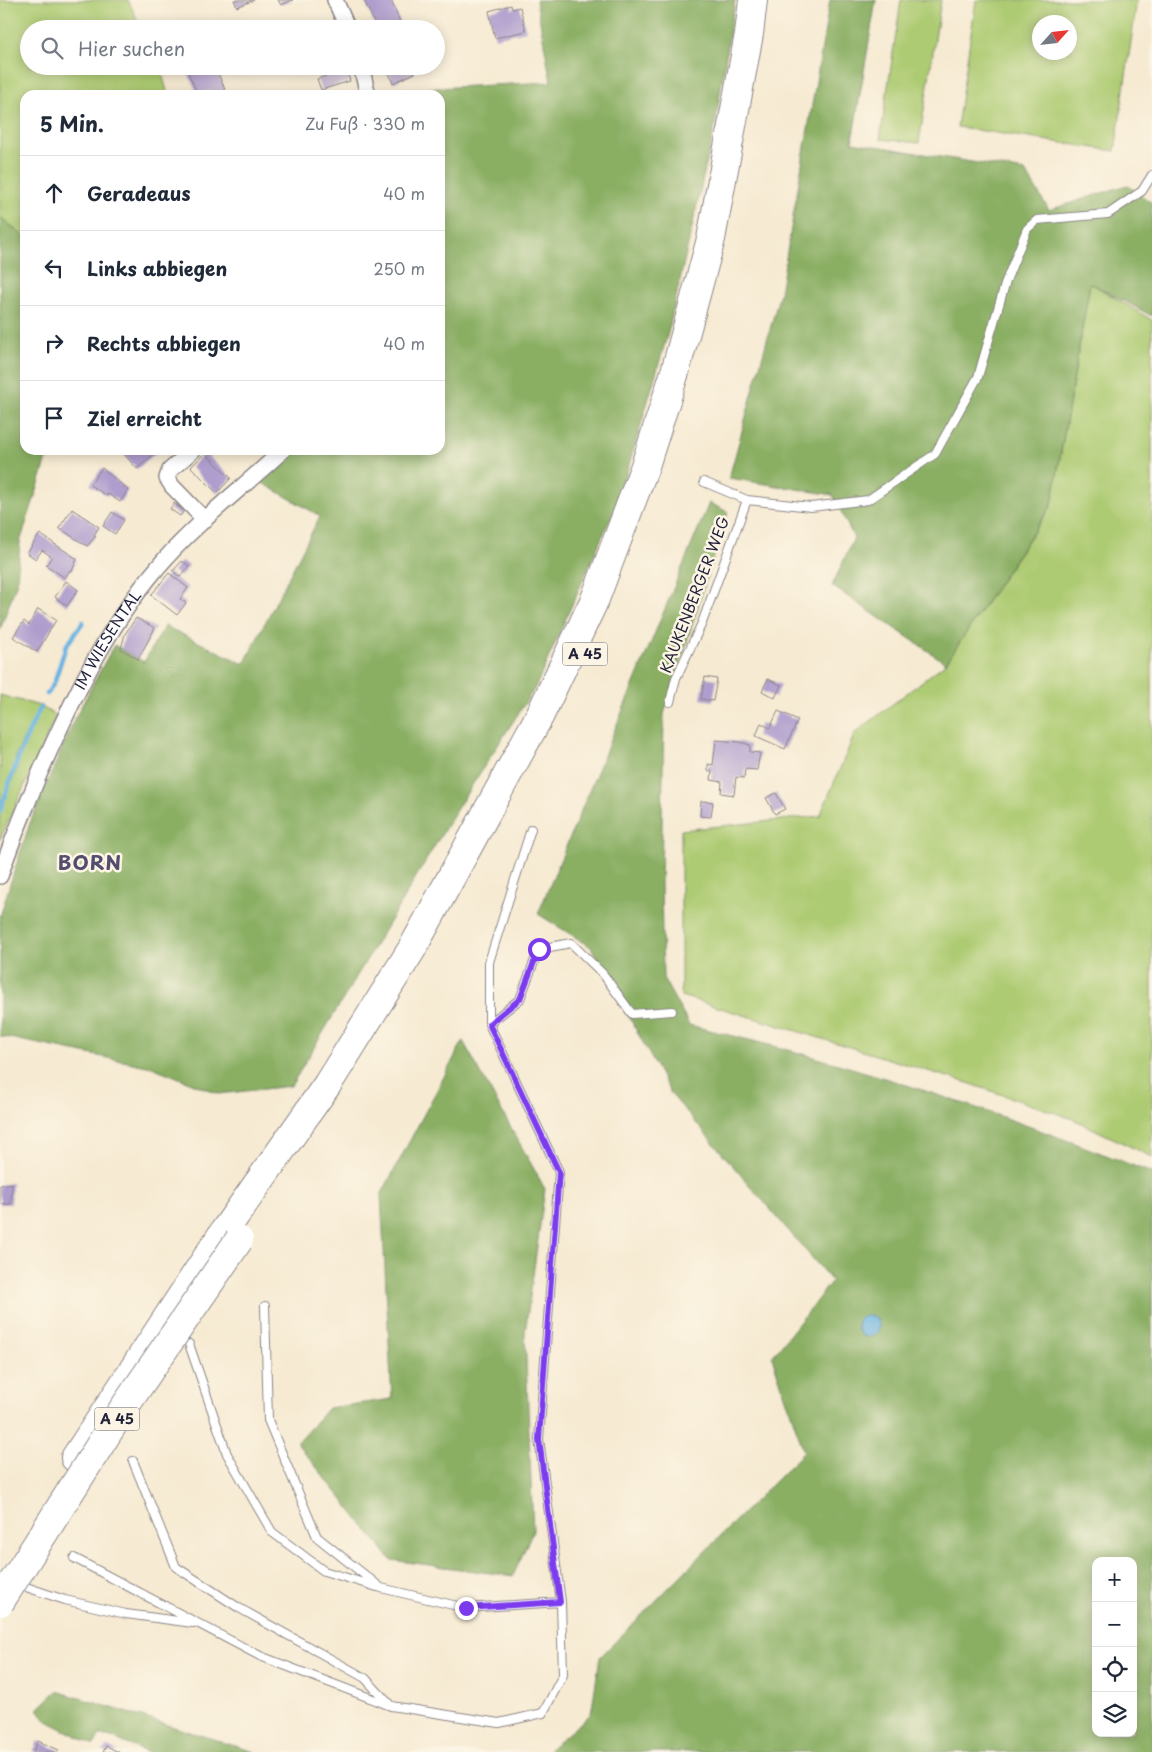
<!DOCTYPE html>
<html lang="de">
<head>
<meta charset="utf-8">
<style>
	:root { --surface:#fff; --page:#f6f6f7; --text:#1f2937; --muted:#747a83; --line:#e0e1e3 }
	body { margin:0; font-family:"Playpen Sans",sans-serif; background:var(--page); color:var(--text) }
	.controls { position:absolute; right:15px; bottom:15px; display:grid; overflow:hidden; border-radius:10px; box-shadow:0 2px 12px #0003 }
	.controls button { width:45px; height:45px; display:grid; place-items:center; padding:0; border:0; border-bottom:1px solid var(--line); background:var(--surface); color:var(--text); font:25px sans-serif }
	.compass { position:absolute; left:1032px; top:15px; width:45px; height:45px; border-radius:50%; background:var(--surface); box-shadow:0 2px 12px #0003; rotate:63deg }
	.stop { position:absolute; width:15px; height:15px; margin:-11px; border:4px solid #7c3aed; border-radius:50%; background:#fff }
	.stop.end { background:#7c3aed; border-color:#fff; box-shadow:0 1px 5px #0008 }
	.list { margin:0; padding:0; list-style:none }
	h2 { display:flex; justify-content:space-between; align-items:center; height:65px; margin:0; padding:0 20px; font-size:21px }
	h2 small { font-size:16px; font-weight:400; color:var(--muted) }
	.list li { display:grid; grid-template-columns:32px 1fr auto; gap:15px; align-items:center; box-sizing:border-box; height:75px; padding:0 20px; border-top:1px solid var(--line) }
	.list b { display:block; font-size:19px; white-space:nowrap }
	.list em { font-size:16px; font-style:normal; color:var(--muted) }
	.icon { flex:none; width:28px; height:28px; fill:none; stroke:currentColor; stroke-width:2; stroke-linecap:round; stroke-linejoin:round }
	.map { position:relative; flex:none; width:1152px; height:1752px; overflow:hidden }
	.search { position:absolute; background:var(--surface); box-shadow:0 2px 12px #0003; left:20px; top:20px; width:425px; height:55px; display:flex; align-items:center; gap:12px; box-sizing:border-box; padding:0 18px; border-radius:28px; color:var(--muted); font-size:19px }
	.panel { position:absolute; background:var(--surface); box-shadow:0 2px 12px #0003; left:20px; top:90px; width:425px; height:365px; border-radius:15px }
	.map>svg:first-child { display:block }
	.green { fill:#adcb72; stroke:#687656; fill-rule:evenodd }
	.forest { fill:#8aaf64; stroke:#566850; fill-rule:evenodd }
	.water { fill:#6ab3e2; stroke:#466a8e }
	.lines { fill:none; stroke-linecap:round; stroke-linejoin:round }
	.stream { stroke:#6ab3e2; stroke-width:4.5 }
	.building { fill:#af9dce }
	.lane-casing { stroke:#8c8686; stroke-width:10 }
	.street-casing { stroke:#8c8686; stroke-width:18 }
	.highway-casing { stroke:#8c8686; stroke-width:30 }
	.lane { stroke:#fff; stroke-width:8 }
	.street { stroke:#fff; stroke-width:15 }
	.highway { stroke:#fff; stroke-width:28 }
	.highway-bridge-casing { stroke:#8c8686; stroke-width:30; stroke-linecap:butt }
	.highway-bridge { stroke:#fff; stroke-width:28 }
	.route { stroke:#7c3aed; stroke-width:6 }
	.labels { text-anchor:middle; stroke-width:5; stroke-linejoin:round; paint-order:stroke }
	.shield { fill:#fcf5e5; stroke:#63616e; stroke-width:1 }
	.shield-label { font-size:14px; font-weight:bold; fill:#22223b }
	.street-label { font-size:15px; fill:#22223b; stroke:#fcf5e5 }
	.district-label { font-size:20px; font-weight:bold; letter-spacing:1px; fill:#534d6e; stroke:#fcf5e5 }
</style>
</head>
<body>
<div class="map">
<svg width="1152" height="1752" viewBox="0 0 1152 1752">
	<rect width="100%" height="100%" fill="#fcf5e5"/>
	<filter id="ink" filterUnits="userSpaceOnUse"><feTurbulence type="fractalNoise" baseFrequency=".02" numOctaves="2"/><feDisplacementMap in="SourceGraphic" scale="10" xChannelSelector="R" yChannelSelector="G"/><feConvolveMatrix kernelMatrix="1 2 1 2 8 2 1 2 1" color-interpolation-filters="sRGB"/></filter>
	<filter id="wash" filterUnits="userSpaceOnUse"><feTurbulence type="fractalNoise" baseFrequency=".0096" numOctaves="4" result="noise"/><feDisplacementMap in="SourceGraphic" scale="20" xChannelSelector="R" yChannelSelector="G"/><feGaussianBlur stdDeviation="1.12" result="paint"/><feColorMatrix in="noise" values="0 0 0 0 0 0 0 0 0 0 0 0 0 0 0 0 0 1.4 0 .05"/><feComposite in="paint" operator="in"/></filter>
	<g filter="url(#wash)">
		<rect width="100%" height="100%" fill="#f6ead2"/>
		<path class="green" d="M0 0H128L142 29H29V66H160L168 95H25V237L0 217Z
			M901 0H941L919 143 880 139Z
			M976 0H1137L1115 151 957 127ZM1040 22H1070V52H1040Z
			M1090 283 1152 320V1157L1073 1119 971 1084 681 996V830L820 816 855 733 946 663 1052 505Z
			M0 695 40 706 16 755 15 768 0 806Z
			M42 707 56 716 0 840V812L17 768 18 755Z"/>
		<path class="forest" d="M536 0H735L715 125 668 333 619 499 536 686 458 807 291 1086 219 1094 152 1067 0 1036V917L10 884 30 823 75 718 114 645 144 662 165 626 244 664 320 516 261 482 297 450H440V95H378L377 91 551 82Z
			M830 0H876L852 142 1025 171 1049 210 1127 185 1152 203V316L1090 283 1052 504 946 663 832 586 854 538 833 495 729 478 780 293Z
			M0 217 25 237V450H50L20 542 17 582 0 630Z
			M709 503 728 512 664 714 661 884 663 978 689 1025C728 1035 768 1044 807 1055 924 1088 1039 1128 1152 1173V1752H546L591 1714 600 1657 804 1452 772 1357 832 1281 671 1094 591 947 538 914ZM1096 1561H1133V1733H1096Z
			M463 1041 545 1189 525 1333 533 1531 513 1576 391 1560 297 1443 328 1408 392 1399 381 1195Z
			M57 1691 255 1752H146L109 1736H99L94 1745 47 1721 38 1709Z"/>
		<path class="water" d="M857 1326a11 11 0 1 1 22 0a11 11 0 1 1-22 0Z"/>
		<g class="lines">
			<path class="stream" d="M47 694 54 683 66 646 83 622
				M0 811C12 775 23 741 41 707"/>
		</g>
		<g id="blocks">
			<path class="building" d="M234 0H254L237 7Z
				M278 0H293L281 5Z
				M364 0H391L400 22 386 29H377Z
				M511 5 512 9 520 7 526 31 495 38 489 11Z
				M185 66H215L226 92 211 95 209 91 198 95Z
				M322 66H345L350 81 321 90 317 79 326 76Z
				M386 66H412L415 73 393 83Z
				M128 450H159L137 469 124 454Z
				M205 453 231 478 217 493 191 467Z
				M102 468 128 490 120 502 108 494 107 496 90 485Z
				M174 503 184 511 180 516 170 509Z
				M72 509 99 527 94 535 96 536 87 546 59 528Z
				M112 512 124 520 115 534 103 526Z
				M40 534 77 559 72 571 70 570 65 578 46 565 52 557 42 550 36 559 27 553Z
				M182 561 189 566 180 577 173 571Z
				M169 573 188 588 180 599 186 603 177 615 151 595Z
				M66 581 78 590 67 606 55 597Z
				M38 609 56 620 37 652 13 637 24 621 29 625Z
				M136 618 155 628 138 659 121 649 125 634Z
				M705 677 717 679 713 701 701 699Z
				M768 679 781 685 775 698 762 691Z
				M778 711 798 720 785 749 756 736 761 723 770 728Z
				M716 740 740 742 750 745V752L760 753 757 770 745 769 744 778 736 777 734 795 721 793 722 782 711 780 712 771H708V764L713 765Z
				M776 793 785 809 775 814 766 798Z
				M701 801 713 802 711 817 700 816Z
				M12 1183 11 1204H0V1185Z
				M38 1741 59 1750 58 1752H33Z
				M106 1746 119 1752H103Z"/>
		</g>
	</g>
	<g filter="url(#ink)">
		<use href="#blocks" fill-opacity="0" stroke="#8c8686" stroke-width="1"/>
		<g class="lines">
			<g class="lane-casing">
				<path id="lane" d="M704 482 747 500 811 507 868 500 935 454 978 377 1006 281 1027 229 1037 220 1108 214 1142 191 1152 175
					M670 702 676 678 702 623 747 500
					M489 1024 520 999 539 949 571 943 603 974 632 1014 672 1011
					M265 1306 268 1420 317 1537 381 1588 466 1608 561 1602
					M189 1344 227 1454 272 1532 324 1571 377 1587
					M133 1461 176 1567 239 1608 365 1678 390 1705
					M74 1558 260 1656 391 1706 499 1723 543 1713 563 1675 561 1602 539 1439 559 1172 489 1024V962L531 829
					M17 1584 65 1600 126 1614 193 1623"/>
			</g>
			<g class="street-casing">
				<g id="street">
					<path d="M335 0 348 29"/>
					<path d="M361 66 368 95"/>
					<path d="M193 450 170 470 167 478 172 486 205 520"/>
					<path id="s1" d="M0 876C11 842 25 810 38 777 70 704 106 628 158 567 195 523 242 489 283 450"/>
				</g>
			</g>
			<g class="highway-casing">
				<path id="highway" d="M75 1458 225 1230 327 1085 412 949 540 715 595 599 645 466 675 372 711 239 749 34 753 0"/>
			</g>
			<use href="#lane" class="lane"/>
			<use href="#street" class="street"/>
			<use href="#highway" class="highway"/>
			<g class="highway-bridge-casing">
				<path id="highway-bridge" d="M0 1602 121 1412 239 1240"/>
			</g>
			<use href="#highway-bridge" class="highway-bridge"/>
		</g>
	</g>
	<g class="lines" filter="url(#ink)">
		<path class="route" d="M466 1608 560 1602 539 1439 559 1172 489 1024 520 999 539 949"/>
	</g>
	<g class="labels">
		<g class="shield">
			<rect x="562.5" y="642.5" width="45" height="23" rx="4"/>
			<rect x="94.5" y="1407.5" width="45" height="23" rx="4"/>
		</g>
		<g class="shield-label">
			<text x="585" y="659">A 45</text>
			<text x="117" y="1424">A 45</text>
		</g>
		<g class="street-label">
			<text transform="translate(695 595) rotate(-69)" y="5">KAUKENBERGER WEG</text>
			<text dy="5" stroke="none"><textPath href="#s1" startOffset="260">IM WIESENTAL</textPath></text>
		</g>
		<g class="district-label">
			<text x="90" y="870">BORN</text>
		</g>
	</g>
</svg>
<div class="controls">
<button>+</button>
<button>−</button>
<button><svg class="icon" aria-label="locate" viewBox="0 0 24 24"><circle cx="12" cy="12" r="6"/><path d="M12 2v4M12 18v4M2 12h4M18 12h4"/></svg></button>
<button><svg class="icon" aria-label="layers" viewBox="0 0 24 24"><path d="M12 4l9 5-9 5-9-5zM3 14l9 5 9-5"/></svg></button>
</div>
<svg class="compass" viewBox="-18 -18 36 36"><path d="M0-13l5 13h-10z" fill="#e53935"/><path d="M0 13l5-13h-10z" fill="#747a83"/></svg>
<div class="stop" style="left:539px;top:949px"></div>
<div class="stop end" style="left:466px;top:1608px"></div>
<div class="search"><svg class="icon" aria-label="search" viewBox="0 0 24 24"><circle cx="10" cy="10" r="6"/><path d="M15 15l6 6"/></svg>Hier suchen</div>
<section class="panel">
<h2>5 Min.<small>Zu Fuß · 330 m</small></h2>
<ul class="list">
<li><svg class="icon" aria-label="ahead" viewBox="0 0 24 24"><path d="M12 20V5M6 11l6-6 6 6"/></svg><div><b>Geradeaus</b></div><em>40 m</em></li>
<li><svg class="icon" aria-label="left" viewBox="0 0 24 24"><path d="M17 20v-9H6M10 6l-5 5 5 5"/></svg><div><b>Links abbiegen</b></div><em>250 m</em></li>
<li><svg class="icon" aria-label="right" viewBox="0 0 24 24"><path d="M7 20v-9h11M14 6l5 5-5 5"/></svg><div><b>Rechts abbiegen</b></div><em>40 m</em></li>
<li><svg class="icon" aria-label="arrive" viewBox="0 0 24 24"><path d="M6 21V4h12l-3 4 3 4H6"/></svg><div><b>Ziel erreicht</b></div></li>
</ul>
</section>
</div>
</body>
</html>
